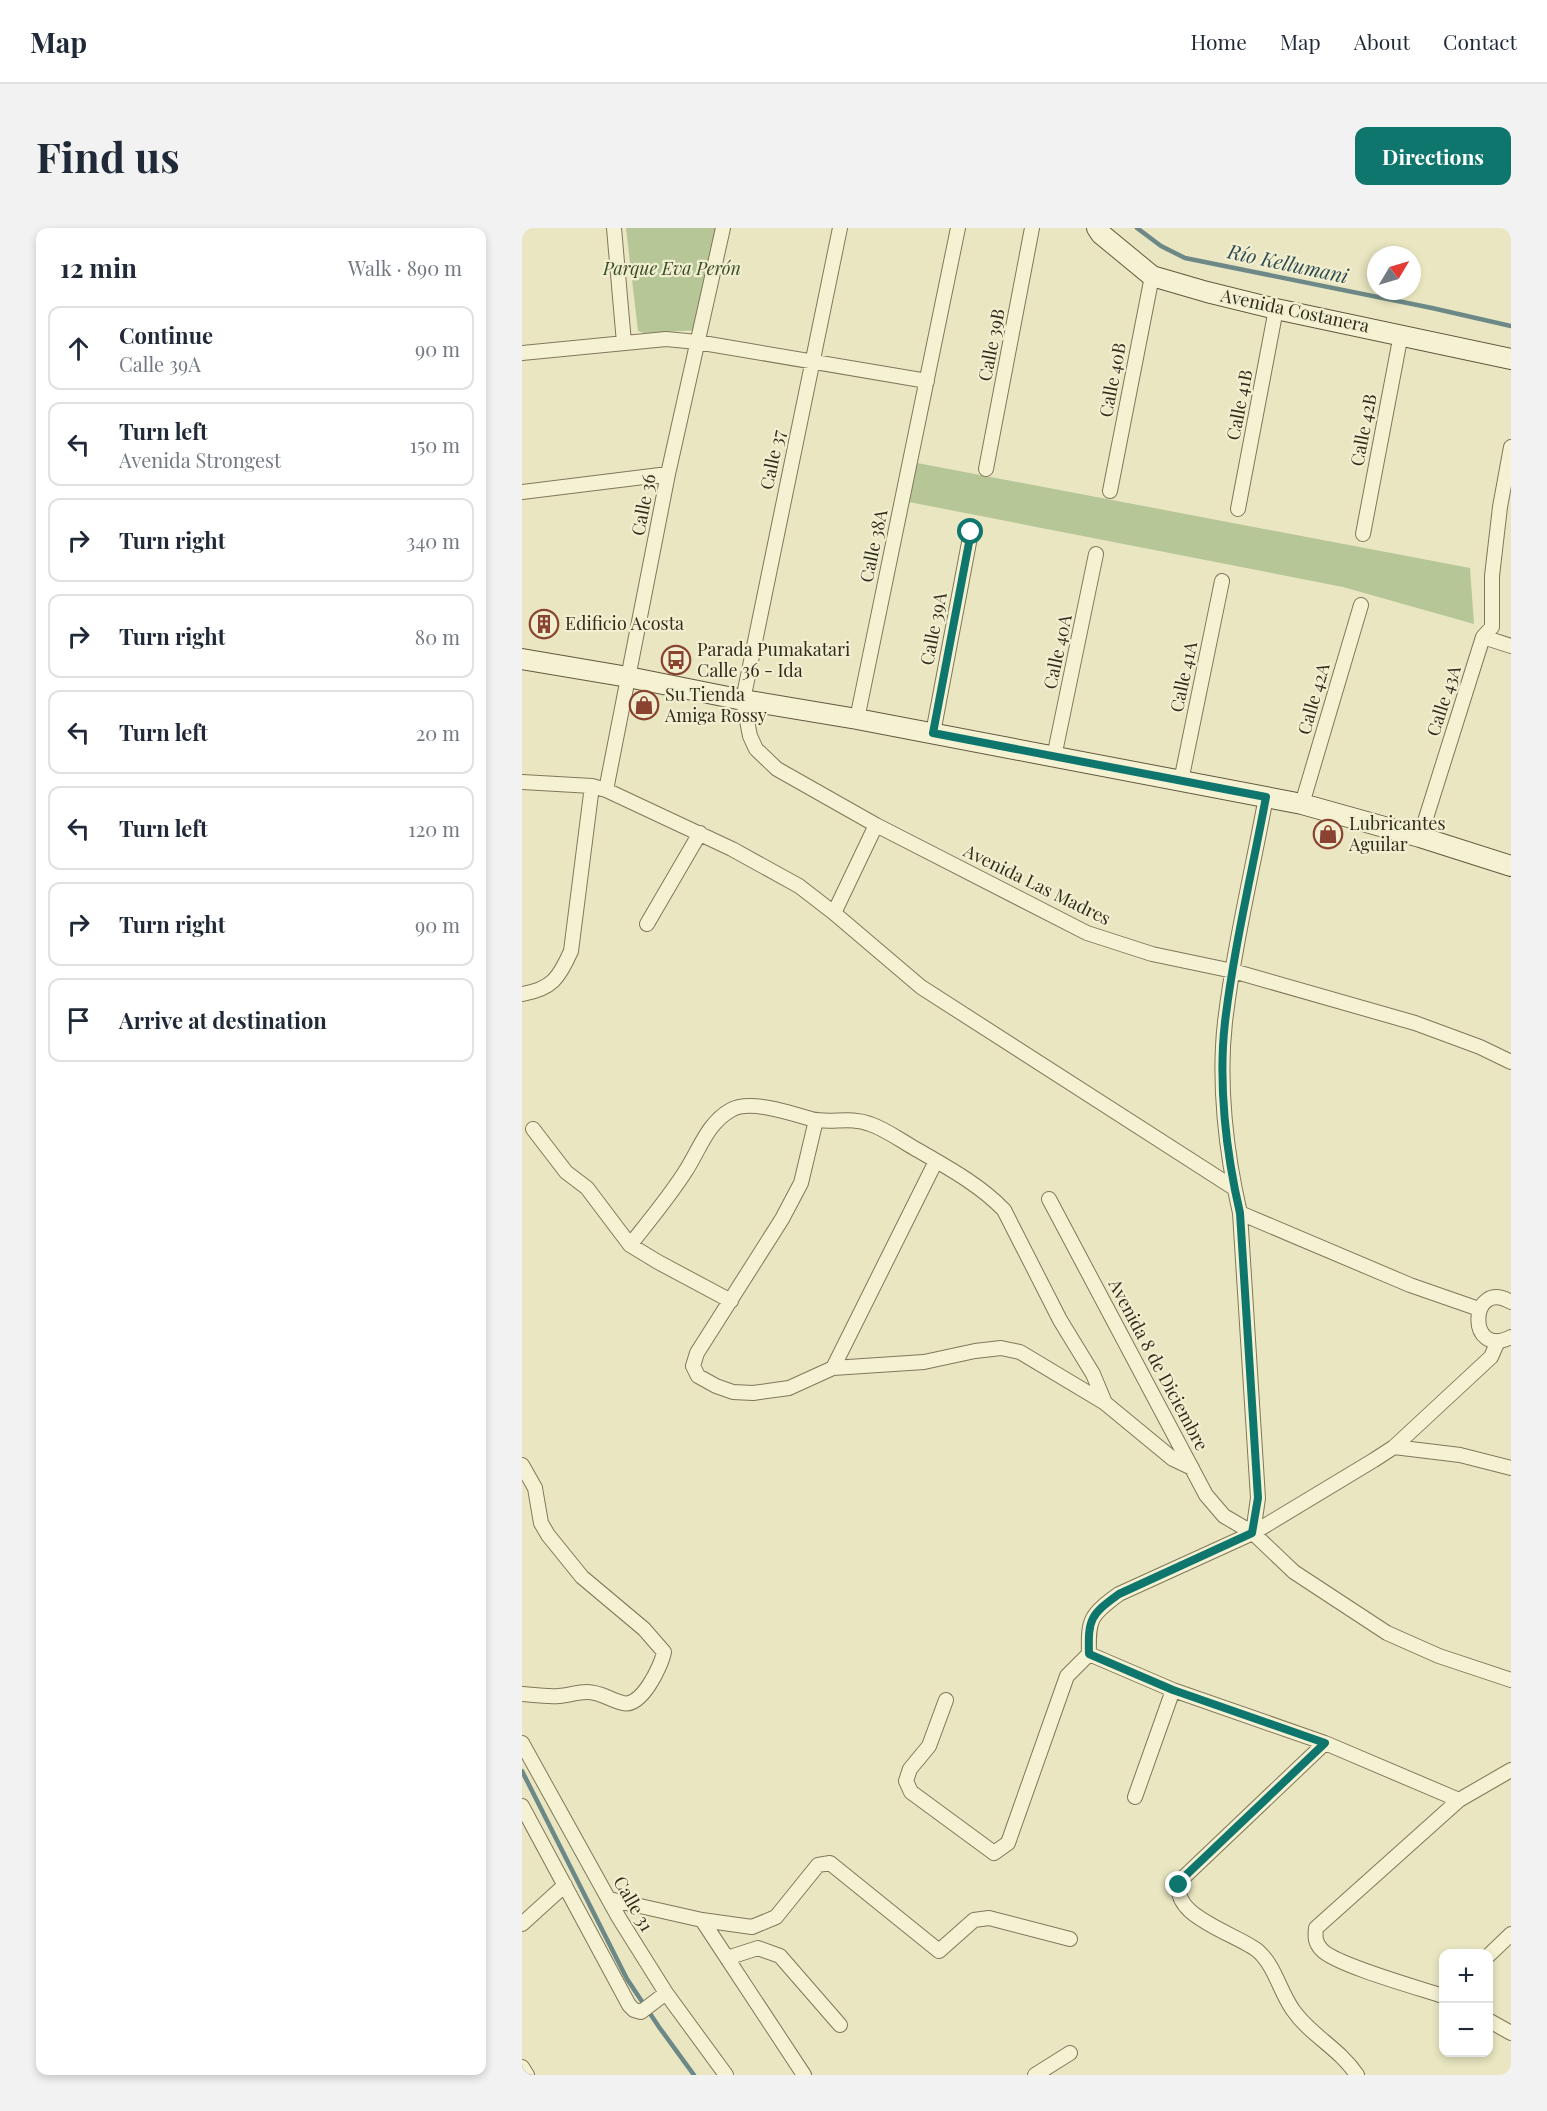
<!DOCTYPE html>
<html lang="en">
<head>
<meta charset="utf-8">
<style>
	:root { --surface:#fff; --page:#f2f2f3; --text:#1f2937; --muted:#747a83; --line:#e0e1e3; --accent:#0f766e }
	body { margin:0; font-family:"Playfair Display",serif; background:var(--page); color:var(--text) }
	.controls { position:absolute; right:18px; bottom:18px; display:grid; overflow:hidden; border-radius:12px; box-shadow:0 3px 9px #0003 }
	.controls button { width:54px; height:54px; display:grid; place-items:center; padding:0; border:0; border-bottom:2px solid var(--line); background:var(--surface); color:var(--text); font:30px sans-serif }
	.compass { position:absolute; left:845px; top:18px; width:54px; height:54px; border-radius:50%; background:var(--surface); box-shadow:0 3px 9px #0003; rotate:52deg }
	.stop { position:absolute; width:18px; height:18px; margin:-14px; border:4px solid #0f766e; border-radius:50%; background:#fff }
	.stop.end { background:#0f766e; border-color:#fff; box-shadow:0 2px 6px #0008 }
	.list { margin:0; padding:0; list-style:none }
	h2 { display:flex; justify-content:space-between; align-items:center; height:78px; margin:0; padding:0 24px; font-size:26px }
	h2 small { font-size:20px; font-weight:400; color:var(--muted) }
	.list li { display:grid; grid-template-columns:39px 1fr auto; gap:18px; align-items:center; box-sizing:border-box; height:84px; margin:0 12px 12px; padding:0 12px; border:2px solid var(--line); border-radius:12px }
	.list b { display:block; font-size:22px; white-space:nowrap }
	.list p { margin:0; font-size:20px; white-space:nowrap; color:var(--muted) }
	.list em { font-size:20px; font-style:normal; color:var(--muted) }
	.icon { flex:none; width:33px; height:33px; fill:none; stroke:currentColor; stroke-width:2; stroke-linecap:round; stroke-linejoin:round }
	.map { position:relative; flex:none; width:989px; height:1847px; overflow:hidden; border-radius:12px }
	header { display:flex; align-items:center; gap:36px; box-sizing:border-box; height:84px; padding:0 30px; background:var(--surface); border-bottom:2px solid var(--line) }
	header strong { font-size:28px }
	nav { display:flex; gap:33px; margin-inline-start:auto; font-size:21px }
	.intro { display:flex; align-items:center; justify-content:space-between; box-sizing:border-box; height:144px; padding:0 36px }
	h1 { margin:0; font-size:42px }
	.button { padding:15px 27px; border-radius:12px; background:var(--accent); color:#fff; font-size:21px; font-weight:700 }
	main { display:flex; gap:36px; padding:0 36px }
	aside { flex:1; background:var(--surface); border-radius:12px; box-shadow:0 3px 9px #0003 }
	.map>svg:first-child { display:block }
	.green { fill:#b6c697 }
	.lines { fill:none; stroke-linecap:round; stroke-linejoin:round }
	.stream { stroke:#6c8988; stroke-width:4.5 }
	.street-casing { stroke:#81775b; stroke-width:16 }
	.secondary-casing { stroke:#63583e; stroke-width:22 }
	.street { stroke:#f5f2d3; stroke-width:14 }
	.secondary { stroke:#f5f2d3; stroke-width:20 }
	.route { stroke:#0f766e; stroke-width:8 }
	.labels { text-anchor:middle; stroke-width:4.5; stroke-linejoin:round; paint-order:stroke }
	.park-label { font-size:18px; font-style:italic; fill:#3a4c26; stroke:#f1efd0 }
	.street-label { font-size:18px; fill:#322c1d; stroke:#f1efd0 }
	.poi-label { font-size:18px; fill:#322c1d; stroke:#f1efd0; text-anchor:start }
	.water-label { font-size:20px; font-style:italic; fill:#2e4b50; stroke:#f1efd0 }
</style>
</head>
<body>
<header>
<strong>Map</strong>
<nav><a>Home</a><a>Map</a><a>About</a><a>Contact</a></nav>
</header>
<div class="intro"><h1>Find us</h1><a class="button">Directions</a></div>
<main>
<aside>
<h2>12 min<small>Walk · 890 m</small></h2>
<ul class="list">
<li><svg class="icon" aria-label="ahead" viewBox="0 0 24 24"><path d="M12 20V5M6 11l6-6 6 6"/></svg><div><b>Continue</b><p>Calle 39A</p></div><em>90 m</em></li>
<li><svg class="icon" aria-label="left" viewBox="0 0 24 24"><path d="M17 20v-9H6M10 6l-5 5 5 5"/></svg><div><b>Turn left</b><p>Avenida Strongest</p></div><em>150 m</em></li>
<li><svg class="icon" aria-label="right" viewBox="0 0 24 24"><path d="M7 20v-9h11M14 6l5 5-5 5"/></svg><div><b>Turn right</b></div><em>340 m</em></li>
<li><svg class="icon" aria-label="right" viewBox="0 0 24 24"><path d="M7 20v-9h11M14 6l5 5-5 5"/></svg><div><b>Turn right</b></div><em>80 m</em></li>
<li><svg class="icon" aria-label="left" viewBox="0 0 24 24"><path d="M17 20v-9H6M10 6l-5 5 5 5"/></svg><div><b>Turn left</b></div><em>20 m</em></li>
<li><svg class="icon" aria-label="left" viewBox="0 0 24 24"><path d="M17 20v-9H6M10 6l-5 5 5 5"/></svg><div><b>Turn left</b></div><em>120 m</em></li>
<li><svg class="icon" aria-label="right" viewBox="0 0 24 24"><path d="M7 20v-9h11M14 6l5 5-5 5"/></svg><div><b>Turn right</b></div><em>90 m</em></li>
<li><svg class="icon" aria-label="arrive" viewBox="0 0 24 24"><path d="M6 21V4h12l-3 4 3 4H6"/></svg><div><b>Arrive at destination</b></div></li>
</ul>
</aside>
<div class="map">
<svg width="989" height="1847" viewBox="0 0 989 1847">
	<rect width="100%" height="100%" fill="#e9e6c1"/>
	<path class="green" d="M104 0H198L179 102 122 105 116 103Z
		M390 234 948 340 952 396 821 359 382 273Z"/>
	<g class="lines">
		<path class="stream" d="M615 0 639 18 663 30 910 80 989 98
			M0 1543 105 1751 137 1799 172 1847"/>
		<g class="street-casing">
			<path id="street" d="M92 0 102 115
				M318 0 221 472 228 508 234 521 255 541 354 597 565 705 630 726 711 743 893 795 958 819 989 834
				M0 125 144 111 175 114 405 153
				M464 241 510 0
				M588 263 630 48
				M0 264 146 246
				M716 281 754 81
				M841 306 879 106
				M961 409 989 418
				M335 491 436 0
				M411 505 449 304
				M532 529 574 326
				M659 553 700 353
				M0 554 70 558 84 562 210 621 277 658 312 685 399 759 712 960
				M84 562 146 246 201 0
				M780 576 839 377
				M898 609 961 409 970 399V348L978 279 989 219
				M312 685 354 597
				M125 696 178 605
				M0 766C30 761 37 750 49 723L70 558
				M294 892 279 955 260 991 175 1125 171 1138 176 1148 194 1158 211 1164 231 1165 267 1160 311 1140 402 1134 453 1123 479 1120 498 1124 583 1175 651 1231 670 1240
				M11 901 44 944 65 960 108 1017 136 1034 209 1073
				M527 971 684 1267 702 1288 731 1305 772 1344 865 1405 917 1428 989 1452
				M718 985 888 1057 957 1081
				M108 1017C127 993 147 969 163 944 177 923 185 895 209 882 227 871 269 885 289 891 308 896 328 888 348 896 363 901 378 912 392 920 423 938 457 956 482 982L538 1092 571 1146 583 1175
				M989 1074C947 1049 944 1132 989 1109
				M311 1140 414 933
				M872 1219 938 1227 989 1240
				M0 1237 13 1260 19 1295 26 1307 60 1349 122 1401 142 1424C139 1439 119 1480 101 1475 88 1472 79 1464 65 1464 56 1464 47 1467 37 1468 25 1469 12 1467 0 1466
				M731 1305 736 1270 718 985C704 925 696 855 703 794 712 719 730 644 744 569
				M567 1426 651 1462 803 1515 937 1572
				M424 1472 407 1518 388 1541 384 1553 389 1564 472 1625 486 1615 545 1448 567 1426C566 1391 568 1387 597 1366L731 1305 852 1232 872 1219 969 1129 976 1113
				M0 1515 97 1690 144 1765 204 1847
				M803 1515 662 1649C637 1685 716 1706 736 1723 753 1738 758 1764 771 1782 788 1807 817 1820 835 1847
				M613 1569 651 1462
				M0 1578 107 1777 112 1782 119 1784 144 1765
				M87 1671 180 1692 282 1847
				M180 1692 230 1699 254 1689 296 1637 308 1635 417 1723 452 1692 467 1690 548 1711
				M0 1696 43 1657
				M966 1728 989 1706
				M205 1730 236 1720 258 1728 318 1797
				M921 1768C897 1760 814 1737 800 1722 793 1715 793 1709 794 1700L937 1572 989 1542
				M966 1792 989 1805
				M0 1839 5 1847
				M513 1847 548 1825"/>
		</g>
		<g class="secondary-casing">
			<path id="secondary" d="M575 0 579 6 630 48 685 64 754 81 989 131
				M0 431 106 449 221 472 335 491 780 576 898 609 989 638"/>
		</g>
		<use href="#street" class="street"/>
		<use href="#secondary" class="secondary"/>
	</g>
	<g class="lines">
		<path class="route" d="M449 304 411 505 744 569C730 644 712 719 703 794 696 855 704 925 718 985L736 1270 730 1305 597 1366C568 1387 566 1391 567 1426L651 1462 803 1515 662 1649 657 1657"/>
	</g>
	<defs>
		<g id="building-ring" transform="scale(1.5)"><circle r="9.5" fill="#f1efd0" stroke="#8a4330" stroke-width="1.5"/><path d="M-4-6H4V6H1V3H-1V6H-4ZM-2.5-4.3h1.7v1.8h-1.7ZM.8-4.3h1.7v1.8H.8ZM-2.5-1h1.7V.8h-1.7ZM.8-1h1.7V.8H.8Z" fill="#8a4330"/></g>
		<g id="bus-ring" transform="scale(1.5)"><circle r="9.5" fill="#f1efd0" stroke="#8a4330" stroke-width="1.5"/><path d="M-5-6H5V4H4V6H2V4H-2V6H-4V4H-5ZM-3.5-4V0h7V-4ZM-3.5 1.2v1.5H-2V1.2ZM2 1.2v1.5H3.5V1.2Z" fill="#8a4330"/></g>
		<g id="shop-ring" transform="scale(1.5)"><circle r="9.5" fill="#f1efd0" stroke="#8a4330" stroke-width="1.5"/><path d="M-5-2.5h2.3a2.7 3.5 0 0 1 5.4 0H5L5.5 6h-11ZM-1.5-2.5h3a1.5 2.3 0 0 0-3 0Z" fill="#8a4330"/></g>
	</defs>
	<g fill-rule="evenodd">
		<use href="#building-ring" x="22" y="396"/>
		<use href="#bus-ring" x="154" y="432"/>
		<use href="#shop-ring" x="122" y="477"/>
		<use href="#shop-ring" x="806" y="606"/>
	</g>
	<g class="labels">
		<g class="park-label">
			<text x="150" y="47">Parque Eva Perón</text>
		</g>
		<g class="street-label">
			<text transform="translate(773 83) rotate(12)" y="6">Avenida Costanera</text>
			<text transform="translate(470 117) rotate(-79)" y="6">Calle 39B</text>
			<text transform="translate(591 152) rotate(-79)" y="6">Calle 40B</text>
			<text transform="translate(718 177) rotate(-79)" y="6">Calle 41B</text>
			<text transform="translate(842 202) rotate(-79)" y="6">Calle 42B</text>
			<text transform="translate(251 232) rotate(-78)" y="6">Calle 37</text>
			<text transform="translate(122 277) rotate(-79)" y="6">Calle 36</text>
			<text transform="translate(352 318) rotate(-78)" y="6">Calle 38A</text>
			<text transform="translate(412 401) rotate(-79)" y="6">Calle 39A</text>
			<text transform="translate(536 424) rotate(-78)" y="6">Calle 40A</text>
			<text transform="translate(662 449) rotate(-78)" y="6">Calle 41A</text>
			<text transform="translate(792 471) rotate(-74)" y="6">Calle 42A</text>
			<text transform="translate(922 473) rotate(-72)" y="6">Calle 43A</text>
			<text transform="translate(515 657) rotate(26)" y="6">Avenida Las Madres</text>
			<text transform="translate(636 1137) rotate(62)" y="6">Avenida 8 de Diciembre</text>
			<text transform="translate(111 1676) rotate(60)" y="6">Calle 31</text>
		</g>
		<g class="poi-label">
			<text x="43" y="402">Edificio Acosta</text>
			<text x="175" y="428">Parada Pumakatari<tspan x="175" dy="21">Calle 36 - Ida</tspan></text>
			<text x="143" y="473">Su Tienda<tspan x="143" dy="21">Amiga Rossy</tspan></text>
			<text x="827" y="602">Lubricantes<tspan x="827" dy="21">Aguilar</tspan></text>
		</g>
		<g class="water-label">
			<text transform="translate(766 36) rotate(12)" y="7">Río Kellumani</text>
		</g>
	</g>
</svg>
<div class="controls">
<button>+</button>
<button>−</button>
</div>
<svg class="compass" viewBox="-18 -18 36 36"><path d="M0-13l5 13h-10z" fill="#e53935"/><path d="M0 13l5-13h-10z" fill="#747a83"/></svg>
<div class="stop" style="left:449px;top:304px"></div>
<div class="stop end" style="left:657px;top:1657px"></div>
</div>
</main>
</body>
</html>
